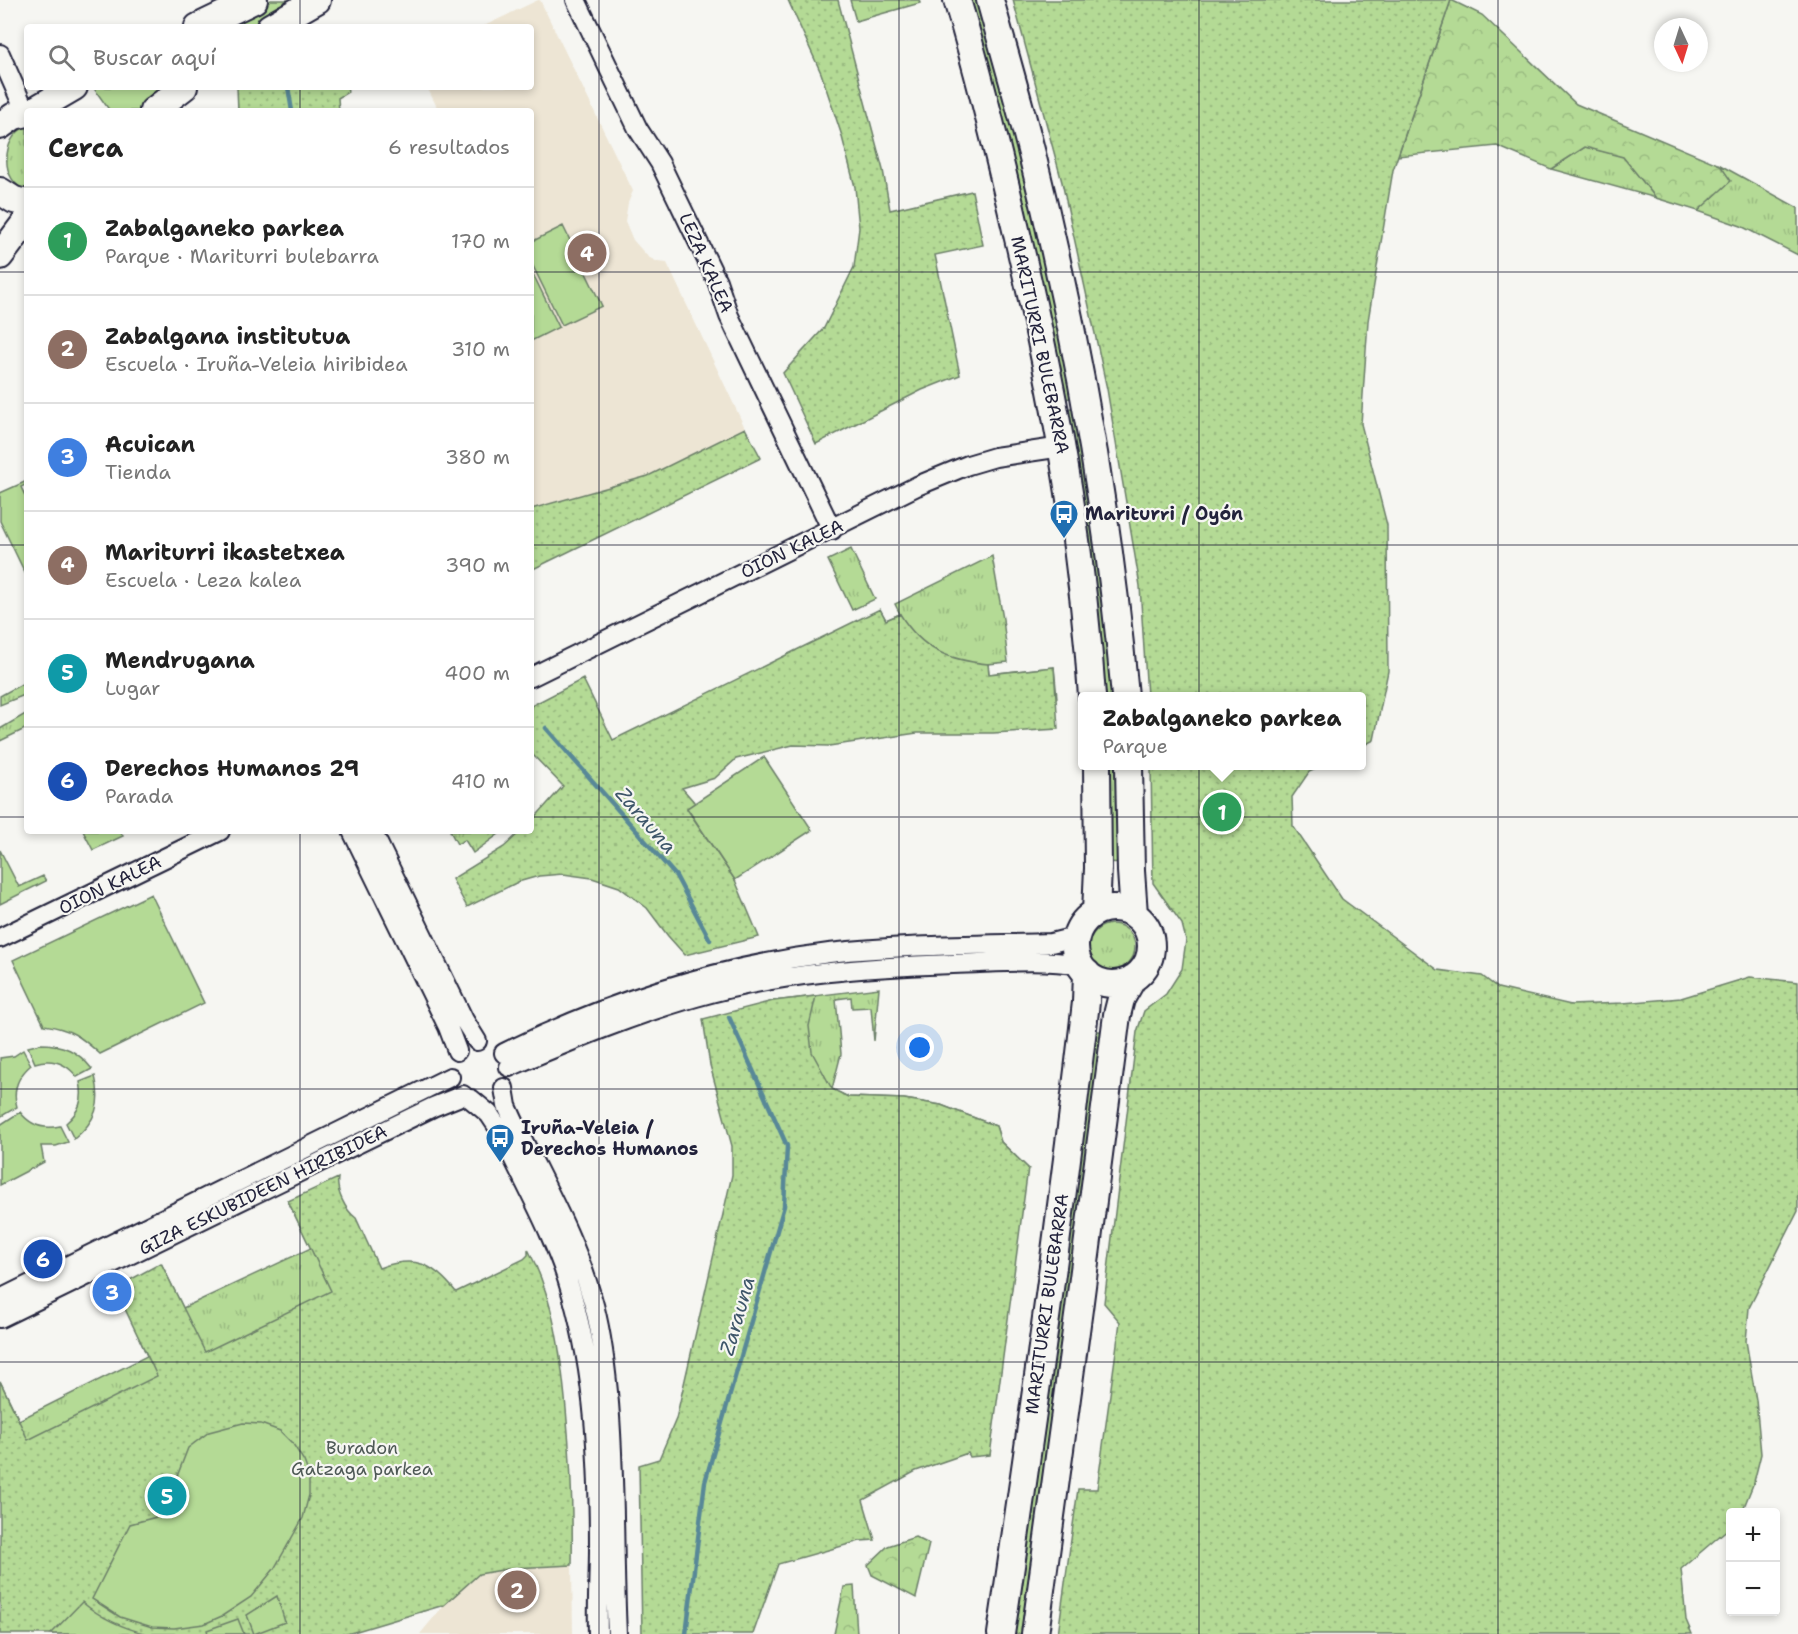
<!DOCTYPE html>
<html lang="es">
<head>
<meta charset="utf-8">
<style>
	:root { --surface:#fff; --page:#f6f6f6; --text:#222; --muted:#767676; --line:#e0e0e0; --accent:#2563eb }
	body { margin:0; font-family:"Shantell Sans",sans-serif; background:var(--page); color:var(--text) }
	.controls { position:absolute; right:18px; bottom:18px; display:grid; overflow:hidden; border-radius:6px; box-shadow:0 3px 9px #0003 }
	.controls button { width:54px; height:54px; display:grid; place-items:center; padding:0; border:0; border-bottom:2px solid var(--line); background:var(--surface); color:var(--text); font:30px sans-serif }
	.compass { position:absolute; left:1654px; top:18px; width:54px; height:54px; border-radius:50%; background:var(--surface); box-shadow:0 3px 9px #0003; rotate:176deg }
	.you { position:absolute; left:920px; top:1048px; width:21px; height:21px; margin:-15px; border:4px solid #fff; border-radius:50%; background:#1a73e8; box-shadow:0 0 0 9px #1a73e833 }
	.badge { display:grid; place-items:center; width:39px; height:39px; border-radius:50%; background:var(--accent); color:#fff; font-size:20px; font-weight:700 }
	.pin { position:absolute; translate:-50% -50%; border:3px solid #fff; box-shadow:0 2px 6px #0006 }
	.popup { position:absolute; left:1078px; top:692px; width:288px; height:78px; box-sizing:border-box; display:grid; place-content:center; border-radius:6px; background:var(--surface); filter:drop-shadow(0 2px 4px #0005); font-size:20px; white-space:nowrap; color:var(--muted) }
	.popup b { font-size:22px; color:var(--text) }
	.popup::after { content:''; position:absolute; left:50%; top:100%; margin-left:-12px; border:12px solid transparent; border-top-color:var(--surface) }
	.list { margin:0; padding:0; list-style:none }
	h2 { display:flex; justify-content:space-between; align-items:center; height:78px; margin:0; padding:0 24px; font-size:26px }
	h2 small { font-size:20px; font-weight:400; color:var(--muted) }
	.list li { display:grid; grid-template-columns:39px 1fr auto; gap:18px; align-items:center; box-sizing:border-box; height:108px; padding:0 24px; border-top:2px solid var(--line) }
	.list b { display:block; font-size:22px; white-space:nowrap }
	.list p { margin:0; font-size:20px; white-space:nowrap; color:var(--muted) }
	.list em { font-size:20px; font-style:normal; color:var(--muted) }
	.icon { flex:none; width:33px; height:33px; fill:none; stroke:currentColor; stroke-width:2; stroke-linecap:round; stroke-linejoin:round }
	.map { position:relative; flex:none; width:1798px; height:1634px; overflow:hidden }
	.search { position:absolute; background:var(--surface); box-shadow:0 3px 9px #0003; left:24px; top:24px; width:510px; height:66px; display:flex; align-items:center; gap:15px; box-sizing:border-box; padding:0 21px; border-radius:6px; color:var(--muted); font-size:22px }
	.panel { position:absolute; background:var(--surface); box-shadow:0 3px 9px #0003; left:24px; top:108px; width:510px; height:726px; border-radius:6px }
	.map>svg:first-child { display:block }
	.built { fill:#ede5d4 }
	.grass { fill:url(#grass-tufts); stroke:#6b7e68; stroke-width:1.5 }
	.forest { fill:url(#forest-crowns); stroke:#6b7e68; stroke-width:1.5 }
	.park { fill:url(#park-dots); stroke:#6b7e68; stroke-width:1.5 }
	.garden { fill:#b4da95; stroke:#6b7e68; stroke-width:1.5 }
	.lines { fill:none; stroke-linecap:round; stroke-linejoin:round }
	.stream { stroke:#588897; stroke-width:4.5 }
	.street-casing { stroke:#22223b; stroke-width:22 }
	.secondary-casing { stroke:#22223b; stroke-width:30 }
	.street { stroke:#f6f6f2; stroke-width:18 }
	.secondary { stroke:#f6f6f2; stroke-width:26 }
	.grid { fill:none; stroke:#22223b; stroke-width:1.5; stroke-opacity:0.55 }
	.labels { text-anchor:middle; stroke-width:4.5; stroke-linejoin:round; paint-order:stroke }
	.street-label { font-size:18px; fill:#22223b; stroke:#f6f6f2 }
	.poi-label { font-size:18px; font-weight:bold; fill:#22223b; stroke:#f6f6f2; text-anchor:start }
	.park-label { font-size:18px; fill:#4e5956; stroke:#f6f6f2 }
	.water-label { font-size:20px; font-style:italic; fill:#3d5569; stroke:#f6f6f2 }
</style>
</head>
<body>
<div class="map">
<svg width="1798" height="1634" viewBox="0 0 1798 1634">
	<defs>
		<pattern id="grass-tufts" width="24" height="20" patternUnits="userSpaceOnUse" patternTransform="scale(1.5)"><rect width="24" height="20" fill="#b4da95"/><path d="M3 7l-1-3M5 7V3M7 7l1-3M15 17l-1-3M17 17v-4M19 17l1-3" fill="none" stroke="#9abb81"/></pattern>
		<pattern id="forest-crowns" width="20" height="18" patternUnits="userSpaceOnUse" patternTransform="scale(1.5)"><rect width="20" height="18" fill="#b4da95"/><path d="M2 6a3 3 0 1 1 6 0M12 15a3 3 0 1 1 6 0" fill="none" stroke="#9abb81"/></pattern>
		<pattern id="park-dots" width="8" height="8" patternUnits="userSpaceOnUse" patternTransform="scale(1.5)"><rect width="8" height="8" fill="#b4da95"/><path d="M2 2h.1M6 6h.1" fill="none" stroke="#9abb81" stroke-width="1.8" stroke-linecap="round"/></pattern>
	</defs>
	<rect width="100%" height="100%" fill="#f6f6f2"/>
	<filter id="ink" filterUnits="userSpaceOnUse"><feTurbulence type="fractalNoise" baseFrequency=".0167" numOctaves="2"/><feDisplacementMap in="SourceGraphic" scale="12" xChannelSelector="R" yChannelSelector="G"/><feConvolveMatrix kernelMatrix="1 2 1 2 8 2 1 2 1" color-interpolation-filters="sRGB"/></filter>
	<g filter="url(#ink)">
		<path class="built" d="M538 0H540L633 191 628 203 625 221 633 240 648 257 658 262 667 263 745 428 648 476 531 509V111H439L427 87H531V27H482Z
			M572 1565 573 1634H420L444 1605 479 1574 514 1568Z"/>
		<path class="grass" d="M850 0H919L920 3 856 21Z
			M27 126V190C0 183 0 137 27 126Z
			M1585 147 1623 156 1656 198 1551 169Z
			M1720 165 1798 208V255L1741 226 1698 211 1730 181Z
			M851 549 875 599 852 610 828 560Z
			M992 556 1003 619 1008 662 988 664 989 674 1054 667 1057 698 920 689 880 609 886 620 900 614 895 604Z
			M27 681V694L0 705V696Z
			M27 713V728L0 741V729Z
			M450 831H503L473 853 465 840 457 844Z
			M1089 947a23 23 0 1 1 46 0a23 23 0 1 1-46 0Z
			M879 988 874 1041 871 1007 852 1008 851 997 836 999 841 1054 832 1089 848 1097 904 1099 941 1105 996 1126 1001 1142 1028 1168 824 1114 773 1001Z
			M288 1201 354 1291 189 1373 161 1263 183 1308 311 1248Z
			M138 1335 178 1364 32 1464 0 1381 19 1420 147 1356Z"/>
		<path class="forest" d="M1451 0 1482 15 1576 104 1720 165 1731 181 1698 211 1656 198 1623 157 1585 147 1551 169 1497 146 1398 156Z
			M915 1537 929 1544 916 1598 872 1575 868 1565 888 1546Z
			M854 1586 857 1634H834L844 1587Z"/>
		<path class="park" d="M788 0H838L883 170 890 210 972 191 983 245 935 255 960 375 922 390 816 444 783 373 824 328 854 267 859 228 855 187 841 133 821 73Z
			M1013 0H1451L1393 170 1368 321 1361 424 1387 525 1388 671 1374 740 1362 746V696H1147L1140 586 1107 389 1062 182Z
			M237 87H347L348 92 338 98 339 111H238Z
			M745 428 761 458 531 570V509L648 476Z
			M880 609 886 620 900 614C922 650 948 660 988 664L989 674 1054 667 1058 729 993 733H917L829 746 793 745 736 759 715 778 682 788 695 803 687 809 735 880 759 937 685 955 668 936 647 908 619 887 592 878 563 874 539 876 518 882 467 907 452 879 504 847 521 831H531V822L563 786 531 753V706L583 679 613 740Z
			M1151 766H1322L1309 772 1292 797 1293 826 1342 899 1438 970 1482 976 1498 988 1571 1005 1623 1003 1681 998 1750 977 1798 982V1211L1749 1308 1746 1341 1756 1400 1761 1454 1754 1482 1742 1512H1730V1527L1681 1569 1686 1620 1692 1634H1058L1078 1489H1097L1120 1322 1104 1303 1137 1032 1144 1011 1166 994 1182 969 1186 940 1182 924 1153 883Z
			M816 996 809 1026 812 1052 832 1089 848 1097 904 1099 941 1105 996 1126 1001 1142 1028 1168 990 1455 970 1457 968 1453 916 1471 863 1500 875 1540 860 1541 778 1564 753 1634H642L639 1465 659 1459 676 1419 732 1175V1146L710 1065 703 1019 773 1001Z
			M338 1178C336 1191 345 1210 356 1218L379 1268C415 1255 433 1263 456 1292L524 1259 528 1255V1249C554 1299 561 1354 566 1409 571 1461 573 1513 572 1565L514 1568 479 1574 444 1605 347 1634H0V1381L28 1440 157 1376 115 1288 161 1263 205 1352 331 1291 288 1201Z"/>
		<path class="garden" d="M271 0H299L256 27H215Z
			M965 0H981L1005 86 1075 397 1060 400Z
			M93 87H172L141 111H110Z
			M563 226 602 306 562 325 531 262V242Z
			M531 270 559 327 531 341Z
			M1076 407 1117 696H1102L1062 410Z
			M27 481V484L21 487 27 500V577L0 521V493Z
			M764 757 812 830 735 880 687 808Z
			M1107 766H1121L1123 863 1108 862Z
			M83 831H120L123 836 93 850Z
			M0 850 19 887 43 876 46 881 0 904Z
			M151 894 204 1003 100 1054C80 1036 71 1029 44 1025L13 960Z
			M1091 1030 1105 1032 1023 1634H1008Z
			M40 1044C63 1044 78 1051 92 1069L77 1077C66 1063 52 1058 35 1063L28 1047Z
			M23 1050 31 1065C17 1077 12 1090 17 1107L0 1117V1058L14 1056Z
			M95 1076C102 1104 96 1121 74 1139L66 1123C79 1112 84 1100 80 1082Z
			M20 1112C30 1125 43 1130 60 1126L68 1142 56 1146H41L44 1162 0 1185V1125Z
			M243 1423 261 1424 280 1431 293 1444 304 1461 309 1475V1495L303 1518 274 1569 251 1597 222 1616 204 1624 174 1628 152 1627 120 1617 92 1599 130 1524 175 1512 185 1505 188 1494 184 1485 176 1479 188 1448 209 1432Z
			M277 1596 285 1622 254 1634 247 1615Z
			M82 1602C102 1619 123 1628 147 1634H51Z
			M238 1619 244 1634H208L207 1630Z"/>
		<g class="lines">
			<path class="stream" d="M288 87 292 111
				M546 728 676 876 710 940
				M686 1634 705 1482 784 1206 787 1146 729 1017"/>
			<g class="street-casing">
				<path id="street" d="M576 0 638 129 660 163 717 281 729 316 832 530
					M0 54 26 113
					M531 677 917 486 968 465 995 457 1062 447
					M352 831 448 1027 457 1051
					M372 831 464 1020 477 1041
					M0 938 220 831
					M504 1053C606 1003 715 967 829 953 902 945 977 945 1051 943L1075 937
					M509 1067C571 1041 632 1015 696 997 780 973 867 967 953 964 995 963 1038 958 1080 965
					M504 1088 507 1106C535 1170 573 1230 592 1298 601 1328 605 1361 608 1392 616 1473 613 1553 617 1634
					M471 1099 489 1114 499 1129C524 1183 556 1237 572 1295 595 1376 599 1464 599 1548 599 1576 597 1605 598 1634
					M0 1299 450 1077
					M0 1318 433 1107 463 1095"/>
			</g>
			<g class="secondary-casing">
				<path id="secondary" d="M957 0C980 77 999 156 1017 234 1053 386 1082 540 1092 696
					M990 0C1004 51 1019 102 1032 154 1076 332 1109 514 1125 696
					M198 27 254 0
					M270 27 317 0
					M33 111 74 87
					M153 111 184 87
					M0 126 14 116 27 113
					M0 191 14 200 27 203
					M0 256 27 220
					M1129 766 1131 871 1134 914
					M1075 946a38 38 0 1 1 76 0a38 38 0 1 1-76 0Z
					M1096 912 1098 868 1097 766
					M1001 1634C1032 1424 1062 1213 1086 1002L1087 973
					M1035 1634 1079 1309 1117 1015 1121 999 1133 978"/>
			</g>
			<use href="#street" class="street"/>
			<use href="#secondary" class="secondary"/>
		</g>
	</g>
	<path class="grid" d="M300 0V27M599 0V1634M899 0V1634M1199 0V1634M1498 0V1634M300 87V111M0 272H27M531 272H1798M0 545H27M531 545H1798M0 817H27M531 817H1798M300 831V1634M0 1089H1798M0 1362H1798"/>
	<defs>
		<g id="bus-pin" transform="scale(1.5)"><path d="M0 17L-7.5 6A9.5 9.5 0 1 1 7.5 6Z" fill="#1f6fb2" stroke="#f6f6f2"/><path d="M-5-6H5V4H4V6H2V4H-2V6H-4V4H-5ZM-3.5-4V0h7V-4ZM-3.5 1.2v1.5H-2V1.2ZM2 1.2v1.5H3.5V1.2Z" fill="#fff"/></g>
	</defs>
	<g fill-rule="evenodd">
		<use href="#bus-pin" x="1064" y="514"/>
		<use href="#bus-pin" x="500" y="1138"/>
	</g>
	<g class="labels">
		<g class="street-label">
			<text transform="translate(706 263) rotate(66)" y="6">LEZA KALEA</text>
			<text transform="translate(1040 345) rotate(78)" y="6">MARITURRI BULEBARRA</text>
			<text transform="translate(792 549) rotate(-26)" y="6">OION KALEA</text>
			<text transform="translate(110 885) rotate(-26)" y="6">OION KALEA</text>
			<text transform="translate(263 1190) rotate(-26)" y="6">GIZA ESKUBIDEEN HIRIBIDEA</text>
			<text transform="translate(1047 1304) rotate(-82)" y="6">MARITURRI BULEBARRA</text>
		</g>
		<g class="poi-label">
			<text x="1085" y="520">Mariturri / Oyón</text>
			<text x="521" y="1134">Iruña-Veleia /<tspan x="521" dy="21">Derechos Humanos</tspan></text>
		</g>
		<g class="park-label">
			<text x="362" y="1454">Buradon<tspan x="362" dy="21">Gatzaga parkea</tspan></text>
		</g>
		<g class="water-label">
			<text transform="translate(646 820) rotate(49)" y="7">Zarauna</text>
			<text transform="translate(737 1316) rotate(-74)" y="7">Zarauna</text>
		</g>
	</g>
</svg>
<div class="controls">
<button>+</button>
<button>−</button>
</div>
<svg class="compass" viewBox="-18 -18 36 36"><path d="M0-13l5 13h-10z" fill="#e53935"/><path d="M0 13l5-13h-10z" fill="#767676"/></svg>
<div class="you"></div>
<div class="pin badge" style="left:1222px;top:812px;background:#2e9e5b">1</div>
<div class="popup"><b>Zabalganeko parkea</b>Parque</div>
<div class="pin badge" style="left:517px;top:1590px;background:#8d6e63">2</div>
<div class="pin badge" style="left:112px;top:1292px;background:#3f7fe0">3</div>
<div class="pin badge" style="left:587px;top:253px;background:#8d6e63">4</div>
<div class="pin badge" style="left:167px;top:1496px;background:#0f9aa8">5</div>
<div class="pin badge" style="left:43px;top:1259px;background:#1a4fb4">6</div>
<div class="search"><svg class="icon" aria-label="search" viewBox="0 0 24 24"><circle cx="10" cy="10" r="6"/><path d="M15 15l6 6"/></svg>Buscar aquí</div>
<section class="panel">
<h2>Cerca<small>6 resultados</small></h2>
<ul class="list">
<li><span class="badge" style="background:#2e9e5b">1</span><div><b>Zabalganeko parkea</b><p>Parque · Mariturri bulebarra</p></div><em>170 m</em></li>
<li><span class="badge" style="background:#8d6e63">2</span><div><b>Zabalgana institutua</b><p>Escuela · Iruña-Veleia hiribidea</p></div><em>310 m</em></li>
<li><span class="badge" style="background:#3f7fe0">3</span><div><b>Acuican</b><p>Tienda</p></div><em>380 m</em></li>
<li><span class="badge" style="background:#8d6e63">4</span><div><b>Mariturri ikastetxea</b><p>Escuela · Leza kalea</p></div><em>390 m</em></li>
<li><span class="badge" style="background:#0f9aa8">5</span><div><b>Mendrugana</b><p>Lugar</p></div><em>400 m</em></li>
<li><span class="badge" style="background:#1a4fb4">6</span><div><b>Derechos Humanos 29</b><p>Parada</p></div><em>410 m</em></li>
</ul>
</section>
</div>
</body>
</html>
